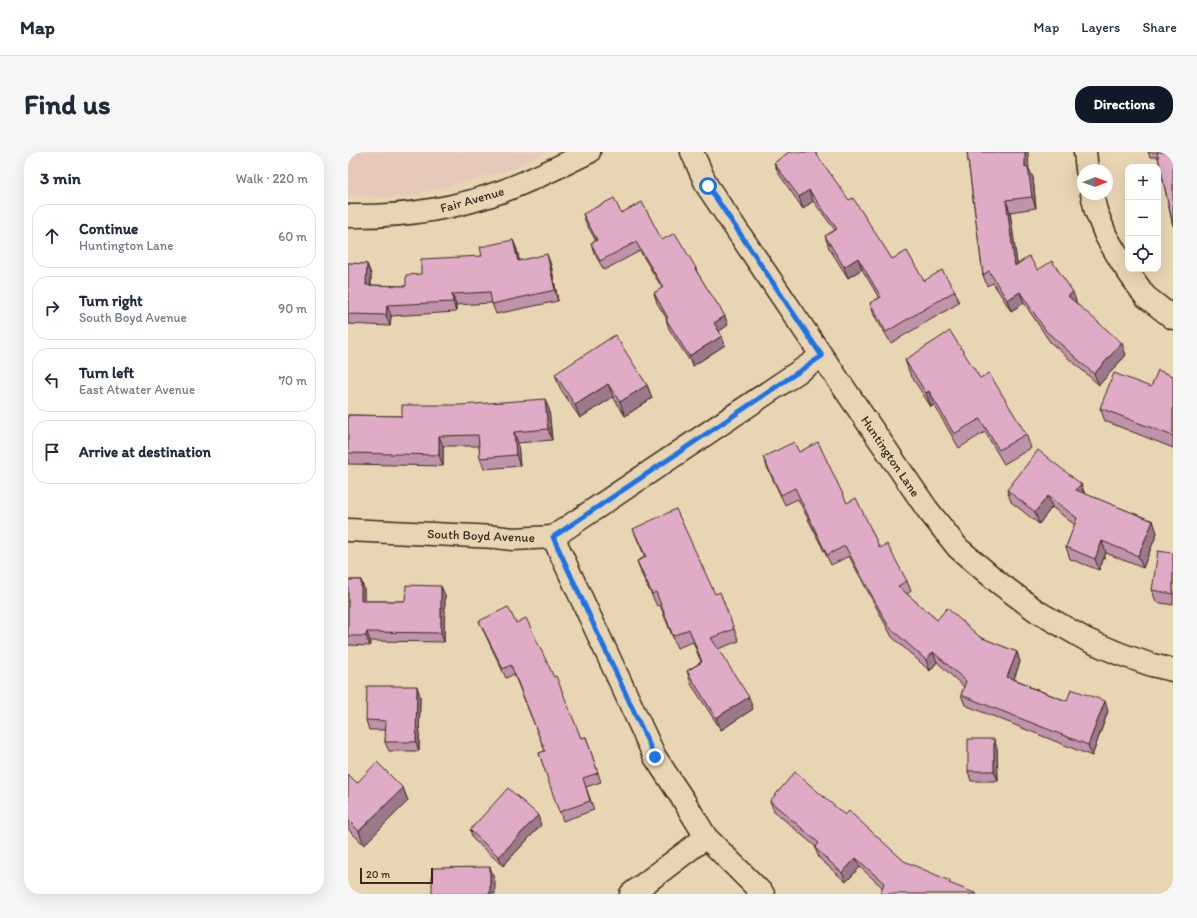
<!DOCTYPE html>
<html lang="en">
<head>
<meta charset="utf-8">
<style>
	:root { --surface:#fff; --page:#f6f6f7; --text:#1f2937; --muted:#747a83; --line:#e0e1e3; --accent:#111827 }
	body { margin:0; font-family:Itim,sans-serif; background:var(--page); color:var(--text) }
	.controls { position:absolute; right:12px; top:12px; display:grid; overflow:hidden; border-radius:8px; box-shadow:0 4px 16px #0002 }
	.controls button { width:36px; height:36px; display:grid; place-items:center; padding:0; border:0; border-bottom:1px solid var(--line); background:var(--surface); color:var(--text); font:20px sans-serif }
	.compass { position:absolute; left:729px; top:12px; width:36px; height:36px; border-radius:50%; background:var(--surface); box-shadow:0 4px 16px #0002; rotate:89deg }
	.scale { position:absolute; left:12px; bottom:10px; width:73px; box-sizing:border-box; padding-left:4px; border:2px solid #3b2a1e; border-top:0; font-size:11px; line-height:14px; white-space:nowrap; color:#3b2a1e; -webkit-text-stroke:3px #e8d5b3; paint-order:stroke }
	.stop { position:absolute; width:12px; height:12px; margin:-9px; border:3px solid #1a73e8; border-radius:50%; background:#fff }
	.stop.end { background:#1a73e8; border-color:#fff; box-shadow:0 1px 4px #0008 }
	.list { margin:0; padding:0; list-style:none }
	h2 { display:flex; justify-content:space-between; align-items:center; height:52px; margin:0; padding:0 16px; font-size:17px }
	h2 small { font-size:13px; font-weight:400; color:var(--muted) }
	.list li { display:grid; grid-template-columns:26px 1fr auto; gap:12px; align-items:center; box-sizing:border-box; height:64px; margin:0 8px 8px; padding:0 8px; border:1px solid var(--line); border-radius:16px }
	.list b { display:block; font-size:15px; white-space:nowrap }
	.list p { margin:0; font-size:13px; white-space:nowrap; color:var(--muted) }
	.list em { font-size:13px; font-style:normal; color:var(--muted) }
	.icon { flex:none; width:22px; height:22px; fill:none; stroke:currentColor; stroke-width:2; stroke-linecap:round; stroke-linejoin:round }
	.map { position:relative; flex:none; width:825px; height:742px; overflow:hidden; border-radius:16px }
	header { display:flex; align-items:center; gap:24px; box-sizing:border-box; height:56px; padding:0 20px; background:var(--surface); border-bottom:1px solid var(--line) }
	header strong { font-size:19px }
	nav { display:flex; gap:22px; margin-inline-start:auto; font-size:14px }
	.intro { display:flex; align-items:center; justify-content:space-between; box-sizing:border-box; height:96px; padding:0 24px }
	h1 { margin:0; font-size:28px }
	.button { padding:10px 18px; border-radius:16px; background:var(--accent); color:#fff; font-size:14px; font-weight:700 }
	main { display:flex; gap:24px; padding:0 24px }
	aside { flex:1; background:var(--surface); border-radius:16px; box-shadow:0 4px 16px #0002 }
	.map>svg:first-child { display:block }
	.built { fill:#e5c8b9 }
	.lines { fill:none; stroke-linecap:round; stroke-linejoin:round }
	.minor-casing { stroke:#3b2a1e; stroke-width:25 }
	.minor { stroke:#e8d5b3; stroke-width:22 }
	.wall { fill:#c093ab; stroke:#3b2a1e }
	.shaded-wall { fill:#9c788b; stroke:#3b2a1e }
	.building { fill:#dfabc7; stroke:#3b2a1e }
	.route { stroke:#1a73e8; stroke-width:5 }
	.labels { text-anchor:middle; stroke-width:3; stroke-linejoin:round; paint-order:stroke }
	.street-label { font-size:13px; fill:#3b2a1e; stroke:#e8d5b3 }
</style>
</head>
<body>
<header>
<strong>Map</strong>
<nav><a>Map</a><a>Layers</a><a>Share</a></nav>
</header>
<div class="intro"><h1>Find us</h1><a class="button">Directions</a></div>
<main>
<aside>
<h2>3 min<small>Walk · 220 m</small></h2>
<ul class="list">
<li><svg class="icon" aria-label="ahead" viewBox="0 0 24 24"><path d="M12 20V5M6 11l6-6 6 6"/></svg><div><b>Continue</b><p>Huntington Lane</p></div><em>60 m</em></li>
<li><svg class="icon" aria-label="right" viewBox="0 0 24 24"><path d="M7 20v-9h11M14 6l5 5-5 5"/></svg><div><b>Turn right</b><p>South Boyd Avenue</p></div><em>90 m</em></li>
<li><svg class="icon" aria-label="left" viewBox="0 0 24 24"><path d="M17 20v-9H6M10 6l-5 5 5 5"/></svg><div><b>Turn left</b><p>East Atwater Avenue</p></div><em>70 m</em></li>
<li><svg class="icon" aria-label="arrive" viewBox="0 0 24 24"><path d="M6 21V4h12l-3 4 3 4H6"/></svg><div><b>Arrive at destination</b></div></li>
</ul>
</aside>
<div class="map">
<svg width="825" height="742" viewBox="0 0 825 742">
	<rect width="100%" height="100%" fill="#e8d5b3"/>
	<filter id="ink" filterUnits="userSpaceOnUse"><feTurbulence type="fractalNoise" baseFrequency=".025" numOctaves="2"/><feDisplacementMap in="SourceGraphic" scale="8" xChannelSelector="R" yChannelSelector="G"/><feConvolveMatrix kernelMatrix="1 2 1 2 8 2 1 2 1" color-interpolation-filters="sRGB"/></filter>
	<g filter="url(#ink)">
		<path class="built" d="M0 0H198L162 18 53 46 0 43Z"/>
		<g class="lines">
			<g class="minor-casing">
				<path id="minor" d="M344 0 359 34 474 204 579 357 610 396 651 431 690 460 739 488 772 502 804 513 825 518
					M737 0 739 18
					M744 42 748 59 758 84 774 111 797 144 825 166
					M0 64C52 65 106 57 155 39 184 28 213 14 241 0
					M0 378 148 385 165 387 205 385 474 204
					M205 385 307 605 336 649 358 685 415 742
					M283 742 358 685"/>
			</g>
			<use href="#minor" class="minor"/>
		</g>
		<path class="wall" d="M619 0 681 17 685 26 688 56 662 60 669 112 690 118 729 152 778 203 751 233 702 190 676 151 663 159 645 131 639 134 635 123Z
			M800 0H825V74L810 5H802Z
			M426 11 501 48 544 107 576 129 607 139 611 151 543 191 526 163 522 151 531 146 514 117 500 126 481 96 477 84 487 78 465 49 455 57 431 22Z
			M273 61 314 88 348 116 349 120 380 173 371 179 377 193 345 214 321 177 318 167H319L309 151 306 141 314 136 292 99 256 118 246 101 243 91 248 89 238 71 235 62Z
			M165 88 169 98 171 108 203 113 210 149 148 162 144 151 108 153V160L43 164 42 174 0 172V111L19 112 23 122V133L58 134 73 122 134 104Z
			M557 208 632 226 678 282 683 296 656 312 637 280 611 296 586 253 583 255 562 222Z
			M207 222 299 233 304 246 277 264 265 245 232 266 212 236Z
			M825 224V296L757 269 752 256 803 235Z
			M201 257 204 288 170 291 172 314 136 317 132 306 131 294H95V314L0 312V263L54 264Z
			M451 300 499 351 532 396 559 429 563 439 559 442 589 468 669 500 672 510 666 527 681 533 682 535 719 549 760 559 744 604 617 553 613 543 616 535 589 510 582 519 544 485 501 404 483 413 450 347 437 353 419 315 415 305Z
			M733 332 737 342 805 369 809 381 795 416 758 401 751 418 722 407 718 395 727 373 704 355 691 372 663 350 659 338Z
			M285 377 367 442 386 477 391 489 370 497 405 557 373 578 343 532 339 519 353 510 345 490 329 496 312 453 309 454 293 421 289 409 297 405 290 389Z
			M825 401V453L808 450 804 438Z
			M0 428H13L16 437V449H57L97 443 96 490 22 489V494L0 493Z
			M131 469 168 471 233 586 238 585 253 630 238 635 246 658 215 669 191 601 197 599 166 522 158 526 135 478Z
			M72 544 71 599H41L37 590 38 578H21L18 568Z
			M649 596 650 629H623L620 619Z
			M0 622 9 631 55 636 60 649 16 693 0 677Z
			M422 649 497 663 556 709 535 736 512 715 498 730 471 706 467 696 468 695 426 659Z
			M193 673 155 714 125 687 122 678Z"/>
		<path class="shaded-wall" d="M677 0H680L681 17 685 26 688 56 684 45 677 15Z
			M461 38 465 49 455 57 451 45Z
			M658 48 662 60 671 125 667 114Z
			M165 88 169 98 174 120 170 109Z
			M199 102 203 113 210 149 207 138Z
			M510 106 514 117 500 126 496 115Z
			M19 112 23 122 22 143 18 133Z
			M672 140 676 151 663 159 659 148Z
			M725 140 729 152 720 144Z
			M104 142 108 153V160L105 150Z
			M39 153 43 164 42 174 38 163Z
			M377 164 380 173 369 181 366 171Z
			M374 184 377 193 345 214 341 204Z
			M774 191 778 203 751 233 746 222Z
			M260 232 265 245 232 266 227 253Z
			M299 233 304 246 277 264 272 250Z
			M581 239 586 253 583 255 578 241Z
			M197 247 201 257 204 288 200 277Z
			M166 280 170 291 172 314 168 303Z
			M91 284 95 294V314L91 303Z
			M733 332 737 344 728 338Z
			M700 344 704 355 691 372 687 360Z
			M805 369 809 381 795 416 790 404Z
			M754 389 758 401 751 418 747 407Z
			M13 428 16 437V458L13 449Z
			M93 434 97 443 96 490 93 481Z
			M19 480 22 489V494L18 484Z
			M585 500 589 510 582 519 578 508Z
			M669 500 672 510 663 535 659 525Z
			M69 534 72 544 71 599 68 590Z
			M401 545 405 557 373 578 368 566Z
			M757 549 760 559 744 604 740 593Z
			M646 587 649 596 650 629 646 619Z
			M55 636 60 649 16 693 11 679Z
			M190 663 193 673 155 714 151 705Z
			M508 706 512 715 498 730 494 721Z
			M142 715 147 729V742H142Z"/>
		<path class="building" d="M441 0H467L501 48 505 46 544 107 559 99 576 129 594 118 607 139 538 180 522 151 533 145 510 106 496 115 477 84 489 77 461 38 451 45 426 11Z
			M619 0H677V15H680L684 45 658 48 667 114 681 104 690 118 704 109 725 140 720 144 774 191 746 222 698 179 672 140 659 148 641 119 635 123Z
			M809 0H825V73Z
			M266 46 273 61 294 50 314 88 327 81 348 116 347 117 377 164 366 171 374 184 341 204 318 167 320 166 306 141 315 135 288 90 252 109 243 91 249 88 235 62Z
			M165 88 170 109 199 102 207 138 144 152 142 140 104 142 105 150 39 153 38 163 0 162V111L19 112 18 133 58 134V123L73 122V107L134 104 132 95Z
			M602 179 632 226 641 221 678 282 651 298 632 267 606 282 581 239 578 241 557 208Z
			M267 183 299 233 272 250 260 232 227 253 207 222Z
			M810 218 825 224V284L752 256 766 221 803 235Z
			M197 247 200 277 166 280 168 303 132 306 130 283 91 284V303L0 301V263L54 264V253H112Z
			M446 290 451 300 470 290 499 351 508 346 532 396 539 392 559 429 550 434 589 468 599 456 632 485 669 500 659 525 681 533V535L719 549 723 537 757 549 740 593 613 543 618 529 585 500 578 508 541 475 497 394 479 403 447 336 433 343 415 305Z
			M690 298 733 332 728 338 805 369 790 404 754 389 747 407 718 395 729 366 700 344 687 360 659 338Z
			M328 357 367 442 372 440 386 477 363 486 401 545 368 566 339 519 354 510 341 477 325 484 308 440 304 442 289 409 298 405 285 377Z
			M810 399 825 401V442L804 438Z
			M0 428H13V449H57L58 433 93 434V481L19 480 18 484H0Z
			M160 455 168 471 178 466 206 525 208 524 233 586 238 585 250 621 235 626 242 649 211 660 191 601 197 599 163 513 155 517 131 469Z
			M19 534H69L68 590H37L38 569 18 568Z
			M620 587H646V619H620Z
			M29 610 55 636 11 679 0 668V622L9 631Z
			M447 620 497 663 501 659 556 709 602 729 601 731 629 742H532L536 731 508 706 494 721 467 696 471 691 422 649Z
			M160 636 190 663 151 705 122 678Z
			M142 715V742H84V716Z"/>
	</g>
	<g class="lines" filter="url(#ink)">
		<path class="route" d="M307 605 205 385 474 204 360 34"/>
	</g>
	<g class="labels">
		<g class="street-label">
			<text transform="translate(124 47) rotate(-16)" y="5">Fair Avenue</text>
			<text transform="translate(543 304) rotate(56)" y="5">Huntington Lane</text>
			<text transform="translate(133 383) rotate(2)" y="5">South Boyd Avenue</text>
		</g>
	</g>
</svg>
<div class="controls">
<button>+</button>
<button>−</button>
<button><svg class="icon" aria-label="locate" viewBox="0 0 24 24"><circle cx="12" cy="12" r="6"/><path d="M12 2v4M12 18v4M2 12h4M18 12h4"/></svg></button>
</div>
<svg class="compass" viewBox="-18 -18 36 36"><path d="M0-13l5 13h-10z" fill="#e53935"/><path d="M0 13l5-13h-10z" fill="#747a83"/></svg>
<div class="scale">20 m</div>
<div class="stop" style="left:360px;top:34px"></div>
<div class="stop end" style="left:307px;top:605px"></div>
</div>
</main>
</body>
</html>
